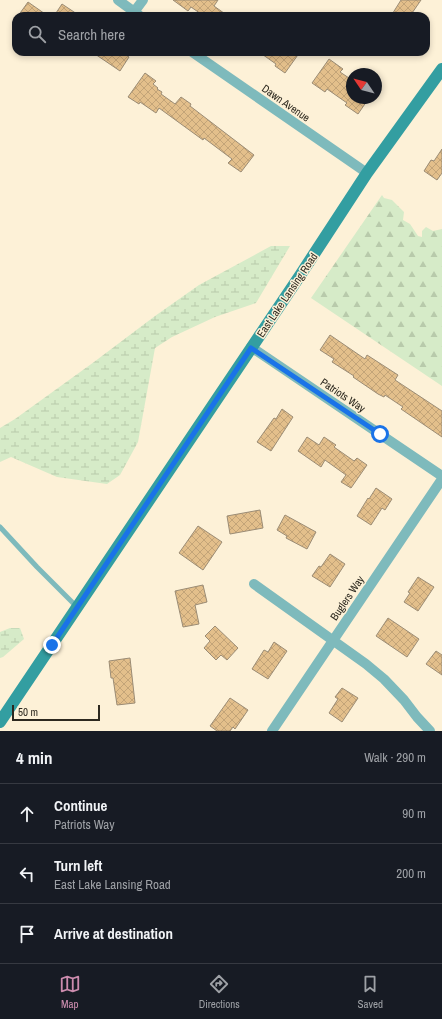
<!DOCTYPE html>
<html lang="en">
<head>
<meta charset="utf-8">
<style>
	:root { --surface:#171b24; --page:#20242c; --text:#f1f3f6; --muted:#9ea1a6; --line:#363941; --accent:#cc8cae }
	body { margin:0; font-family:"Archivo Narrow",sans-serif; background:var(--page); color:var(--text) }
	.compass { position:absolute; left:346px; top:68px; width:36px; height:36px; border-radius:50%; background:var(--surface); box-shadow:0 2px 6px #0003; rotate:305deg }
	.scale { position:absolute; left:12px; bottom:10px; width:88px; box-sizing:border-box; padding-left:4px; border:2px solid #2d291f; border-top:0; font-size:11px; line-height:14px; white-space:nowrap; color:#2d291f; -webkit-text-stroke:3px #fdf1d7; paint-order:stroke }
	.stop { position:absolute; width:12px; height:12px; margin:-9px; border:3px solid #1a73e8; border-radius:50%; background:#fff }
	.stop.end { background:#1a73e8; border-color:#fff; box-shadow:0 1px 4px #0008 }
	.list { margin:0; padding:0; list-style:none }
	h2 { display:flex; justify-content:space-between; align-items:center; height:52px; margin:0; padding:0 16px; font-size:17px }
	h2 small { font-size:13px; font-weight:400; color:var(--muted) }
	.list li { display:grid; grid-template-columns:26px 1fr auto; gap:12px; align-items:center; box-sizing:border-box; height:60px; padding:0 16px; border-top:1px solid var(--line) }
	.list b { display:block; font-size:15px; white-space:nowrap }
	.list p { margin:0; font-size:13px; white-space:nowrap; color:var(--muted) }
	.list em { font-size:13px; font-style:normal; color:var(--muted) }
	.icon { flex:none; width:22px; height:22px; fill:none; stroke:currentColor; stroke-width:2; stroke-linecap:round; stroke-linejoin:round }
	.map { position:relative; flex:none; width:442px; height:731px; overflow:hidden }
	.search { position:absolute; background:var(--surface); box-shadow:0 2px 6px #0003; left:12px; right:12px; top:12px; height:44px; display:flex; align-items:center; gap:10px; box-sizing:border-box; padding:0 14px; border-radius:12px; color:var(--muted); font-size:15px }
	.sheet { height:232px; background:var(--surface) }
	nav { display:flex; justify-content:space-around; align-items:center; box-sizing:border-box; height:56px; border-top:1px solid var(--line); background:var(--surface); font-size:11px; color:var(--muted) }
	nav a { display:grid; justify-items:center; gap:2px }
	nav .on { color:var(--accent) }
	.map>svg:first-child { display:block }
	.forest { fill:url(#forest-firs) }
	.wetland { fill:url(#wetland-marsh) }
	.building { fill:url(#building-cross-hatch); stroke:#9b8c75 }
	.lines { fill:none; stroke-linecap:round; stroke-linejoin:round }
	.service { stroke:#7ebabc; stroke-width:5 }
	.minor { stroke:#7ebabc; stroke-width:10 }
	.secondary { stroke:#339ea1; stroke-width:12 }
	.route { stroke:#1a73e8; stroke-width:5 }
	.labels { text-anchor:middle; stroke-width:3; stroke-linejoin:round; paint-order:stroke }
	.street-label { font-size:11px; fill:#2d291f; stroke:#fdf1d7 }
</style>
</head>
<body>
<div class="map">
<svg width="442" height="731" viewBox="0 0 442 731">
	<defs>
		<pattern id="forest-firs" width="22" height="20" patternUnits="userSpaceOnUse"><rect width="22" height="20" fill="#d6ebc8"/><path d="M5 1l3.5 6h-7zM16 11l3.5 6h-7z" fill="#b8caab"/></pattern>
		<pattern id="wetland-marsh" width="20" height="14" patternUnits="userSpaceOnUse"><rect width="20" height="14" fill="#d6ebc8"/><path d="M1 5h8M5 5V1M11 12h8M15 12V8" fill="none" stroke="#b8caab"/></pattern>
		<pattern id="building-cross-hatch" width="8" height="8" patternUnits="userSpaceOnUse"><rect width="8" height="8" fill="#e3bf8b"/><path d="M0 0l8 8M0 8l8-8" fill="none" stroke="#c3a478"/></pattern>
	</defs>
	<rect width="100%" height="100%" fill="#fdf1d7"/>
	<path class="forest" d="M382 195 384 198 392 200 404 212 403 220 410 224 418 236 422 237V231L426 227 433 231 442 229V386L311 298Z"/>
	<path class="wetland" d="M271 246H290L256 303 215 317 172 337 155 348 138 442 120 475 107 484 57 477 11 457 0 462V428L15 419 94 362 155 316 199 285Z
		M10 628H20L24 639 3 657 0 658V632Z"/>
	<path class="building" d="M173 0H218L214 6 228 16H204L191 7 188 11Z
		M401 0H421L410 16H391Z
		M28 2 48 16H18Z
		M62 4 80 16H54Z
		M92 52H122L129 57 120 71Z
		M259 52H300L285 73 275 66 276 64Z
		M329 59 343 69 340 72 352 80V98H369L358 114 345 105 347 103 327 89 325 92 312 83Z
		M145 73 156 81 153 84 158 88 157 89 162 92 161 94 175 104 181 97 191 104 190 106 254 155 241 172 228 163 232 159 204 138 203 140 159 108 156 113 140 102 139 104 128 97Z
		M442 149V173L437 180 424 171 431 160 434 161Z
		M330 335 365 359 367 355 398 375 395 380 442 411V437L401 409 403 407 385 395 384 397 378 394 353 377 354 376 332 362 334 359 320 350Z
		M282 409 293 417 271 451 257 442 274 418 276 419Z
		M307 437 319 445 324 437 336 445 334 447 354 461 357 458 367 465 351 488 341 482 346 475 325 460 321 467 298 451Z
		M376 488 392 499 385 510 382 508 371 525 357 516 368 498 369 499Z
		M260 510 263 528 230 534 227 516Z
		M285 515 316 532 307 549 286 538 287 536 277 530Z
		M198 526 222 542 203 570 179 553Z
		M330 554 345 564 330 587 312 576 319 566 321 567Z
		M418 577 434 587 418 611 404 602 410 593 408 592Z
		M203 585 207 602 195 605 199 624 183 627 175 591Z
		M388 618 419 639 407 657 376 636Z
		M215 626 238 648 227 660 221 655 216 660 204 648 210 641 205 636Z
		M274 642 287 651 268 679 252 669 264 650 268 652Z
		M436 651 442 655V675L426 664Z
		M130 658 135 703 117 705 113 678H111L109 661Z
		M342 688 358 698 342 722 329 713 338 699 335 697Z
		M230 698 248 710 235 729 233 727 230 731H217L210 726Z"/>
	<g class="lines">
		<path class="service" d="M0 527 37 567 77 607"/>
		<path class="minor" d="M118 0 140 16
			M134 12 143 0
			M192 52 367 173
			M251 347 442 476
			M254 584 366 664 384 679 404 700 417 717 430 731
			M272 731 442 479"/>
		<path class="secondary" d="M0 722 301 274 367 173 442 69"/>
	</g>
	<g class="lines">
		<path class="route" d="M52 645 251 348 380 434"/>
	</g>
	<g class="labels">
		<g class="street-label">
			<text transform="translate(286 103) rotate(35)" y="4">Dawn Avenue</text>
			<text transform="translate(287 295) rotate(-56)" y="4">East Lake Lansing Road</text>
			<text transform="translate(343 395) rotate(34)" y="4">Patriots Way</text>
			<text transform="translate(347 598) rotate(-56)" y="4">Buglers Way</text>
		</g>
	</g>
</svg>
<svg class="compass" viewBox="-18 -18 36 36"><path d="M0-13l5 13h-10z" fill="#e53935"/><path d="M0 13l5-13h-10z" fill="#9ea1a6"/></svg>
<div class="scale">50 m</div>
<div class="stop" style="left:380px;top:434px"></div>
<div class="stop end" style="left:52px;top:645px"></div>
<div class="search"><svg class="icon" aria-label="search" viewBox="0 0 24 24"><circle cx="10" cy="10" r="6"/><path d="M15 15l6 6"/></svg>Search here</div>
</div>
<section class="sheet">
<h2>4 min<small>Walk · 290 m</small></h2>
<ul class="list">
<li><svg class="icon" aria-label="ahead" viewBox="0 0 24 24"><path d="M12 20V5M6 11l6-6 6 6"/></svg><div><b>Continue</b><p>Patriots Way</p></div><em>90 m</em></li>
<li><svg class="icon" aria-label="left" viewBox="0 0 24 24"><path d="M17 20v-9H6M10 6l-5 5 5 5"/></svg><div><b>Turn left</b><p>East Lake Lansing Road</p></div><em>200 m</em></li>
<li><svg class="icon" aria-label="arrive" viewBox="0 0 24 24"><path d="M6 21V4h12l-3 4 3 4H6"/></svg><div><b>Arrive at destination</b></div></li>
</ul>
</section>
<nav>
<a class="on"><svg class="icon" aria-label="map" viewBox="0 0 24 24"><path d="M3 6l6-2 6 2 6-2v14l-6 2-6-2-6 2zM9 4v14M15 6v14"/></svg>Map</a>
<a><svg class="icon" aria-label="directions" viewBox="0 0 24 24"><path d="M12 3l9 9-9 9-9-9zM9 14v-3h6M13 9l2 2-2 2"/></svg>Directions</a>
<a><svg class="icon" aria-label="saved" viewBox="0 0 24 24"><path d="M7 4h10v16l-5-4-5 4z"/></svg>Saved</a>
</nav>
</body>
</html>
